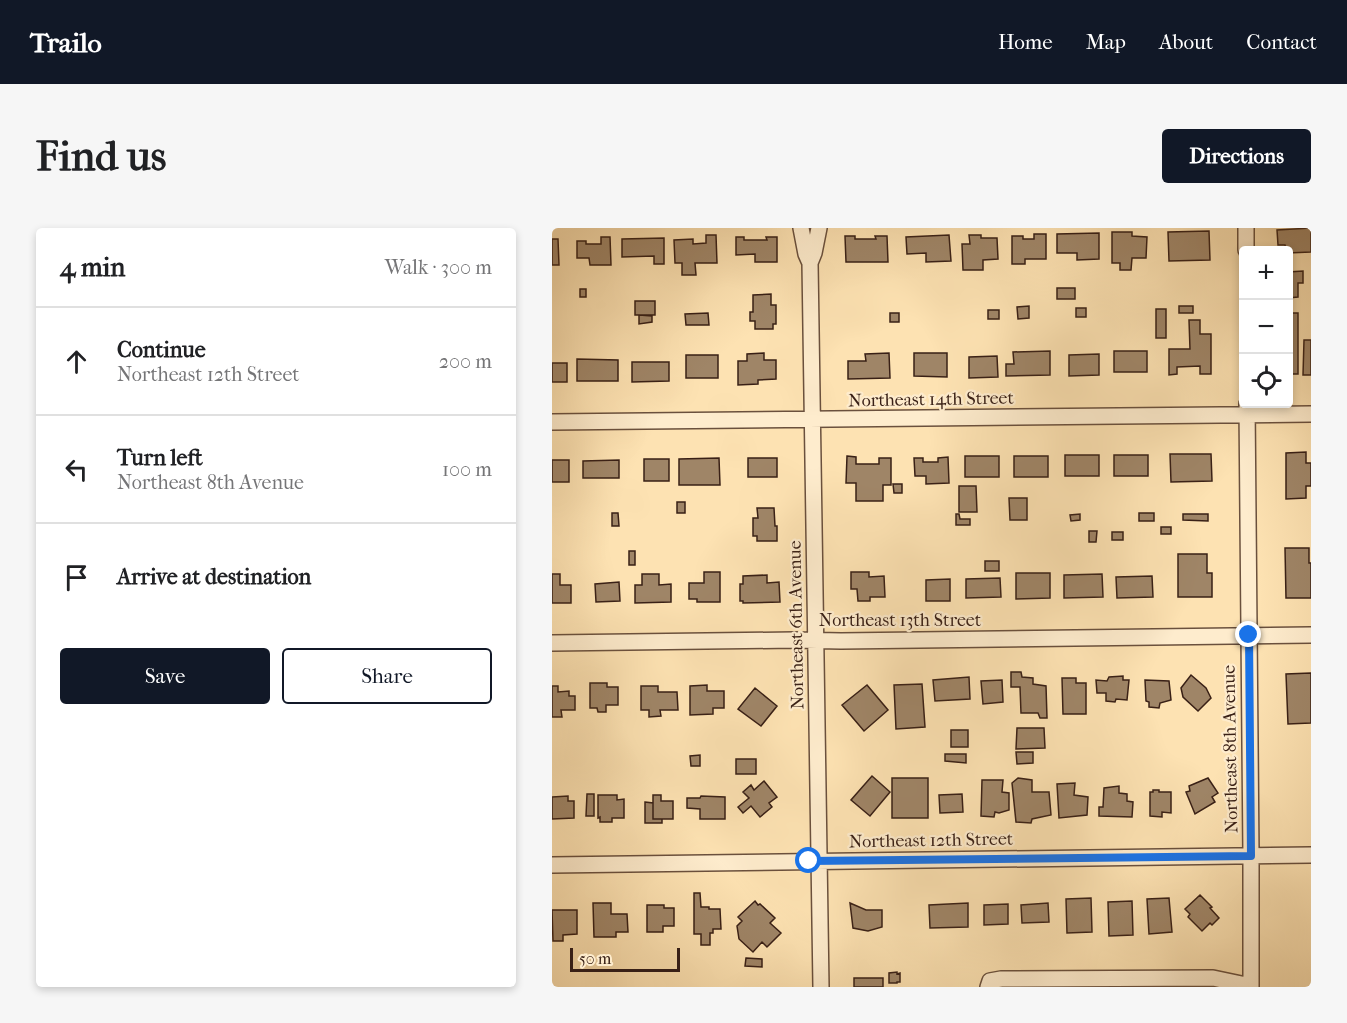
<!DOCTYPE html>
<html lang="en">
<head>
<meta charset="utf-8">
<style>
	:root { --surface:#fff; --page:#f6f6f6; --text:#202124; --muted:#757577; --line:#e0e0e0; --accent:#111827 }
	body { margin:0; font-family:"IM FELL French Canon",serif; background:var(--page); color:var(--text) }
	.controls { position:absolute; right:18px; top:18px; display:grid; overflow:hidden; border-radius:6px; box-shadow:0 3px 9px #0003 }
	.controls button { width:54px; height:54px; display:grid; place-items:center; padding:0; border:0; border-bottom:2px solid var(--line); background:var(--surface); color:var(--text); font:30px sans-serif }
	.scale { position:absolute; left:18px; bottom:15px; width:110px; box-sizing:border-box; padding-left:6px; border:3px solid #392016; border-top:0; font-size:16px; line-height:21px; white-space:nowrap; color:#392016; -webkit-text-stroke:4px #feeccd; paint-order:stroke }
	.stop { position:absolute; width:18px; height:18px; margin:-14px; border:4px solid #1a73e8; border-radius:50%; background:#fff }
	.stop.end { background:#1a73e8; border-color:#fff; box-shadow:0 2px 6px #0008 }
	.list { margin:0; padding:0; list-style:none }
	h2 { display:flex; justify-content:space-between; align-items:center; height:78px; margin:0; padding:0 24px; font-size:26px }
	h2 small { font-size:20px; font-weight:400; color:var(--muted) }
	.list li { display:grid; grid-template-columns:39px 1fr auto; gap:18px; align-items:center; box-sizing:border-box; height:108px; padding:0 24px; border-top:2px solid var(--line) }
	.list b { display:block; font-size:22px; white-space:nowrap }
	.list p { margin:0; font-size:20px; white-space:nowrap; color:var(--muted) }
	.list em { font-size:20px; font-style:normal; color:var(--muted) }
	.actions { display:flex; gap:12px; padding:18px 24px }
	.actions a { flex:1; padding:14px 0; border:2px solid var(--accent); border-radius:6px; text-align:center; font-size:21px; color:var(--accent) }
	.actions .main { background:var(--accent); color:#fff }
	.icon { flex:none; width:33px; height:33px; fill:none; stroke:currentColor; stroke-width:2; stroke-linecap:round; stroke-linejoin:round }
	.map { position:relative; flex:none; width:759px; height:759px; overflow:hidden; border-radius:6px }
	header { display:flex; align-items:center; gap:36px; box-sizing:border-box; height:84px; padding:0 30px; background:var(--accent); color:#fff }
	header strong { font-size:28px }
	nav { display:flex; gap:33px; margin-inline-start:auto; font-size:21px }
	.intro { display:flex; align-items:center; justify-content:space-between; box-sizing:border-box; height:144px; padding:0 36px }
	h1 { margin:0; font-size:42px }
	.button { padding:15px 27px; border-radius:6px; background:var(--accent); color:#fff; font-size:21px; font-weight:700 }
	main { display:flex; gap:36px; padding:0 36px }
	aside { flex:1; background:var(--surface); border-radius:6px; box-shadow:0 3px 9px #0003 }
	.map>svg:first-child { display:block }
	.building { fill:#9f8567; stroke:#392016; stroke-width:1.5 }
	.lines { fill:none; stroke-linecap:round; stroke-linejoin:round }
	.minor-casing { stroke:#6a503d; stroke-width:18 }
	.minor { stroke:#feeccd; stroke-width:15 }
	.route { stroke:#1a73e8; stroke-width:8 }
	.labels { text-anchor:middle; stroke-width:4.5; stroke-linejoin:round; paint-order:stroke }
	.street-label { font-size:18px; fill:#392016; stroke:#feeccd }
</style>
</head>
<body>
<header>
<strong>Trailo</strong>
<nav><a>Home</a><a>Map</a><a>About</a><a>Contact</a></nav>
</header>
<div class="intro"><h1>Find us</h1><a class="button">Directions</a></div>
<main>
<aside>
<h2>4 min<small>Walk · 300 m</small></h2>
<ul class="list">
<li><svg class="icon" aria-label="ahead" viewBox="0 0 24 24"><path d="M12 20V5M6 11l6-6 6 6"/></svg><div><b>Continue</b><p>Northeast 12th Street</p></div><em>200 m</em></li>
<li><svg class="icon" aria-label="left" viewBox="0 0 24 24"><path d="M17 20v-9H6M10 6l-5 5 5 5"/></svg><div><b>Turn left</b><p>Northeast 8th Avenue</p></div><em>100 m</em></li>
<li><svg class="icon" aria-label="arrive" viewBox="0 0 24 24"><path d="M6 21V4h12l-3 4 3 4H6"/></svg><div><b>Arrive at destination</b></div></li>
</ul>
<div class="actions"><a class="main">Save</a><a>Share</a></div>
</aside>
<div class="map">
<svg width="759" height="759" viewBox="0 0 759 759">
	<rect width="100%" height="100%" fill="#fde2b2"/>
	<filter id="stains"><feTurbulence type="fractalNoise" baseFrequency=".00333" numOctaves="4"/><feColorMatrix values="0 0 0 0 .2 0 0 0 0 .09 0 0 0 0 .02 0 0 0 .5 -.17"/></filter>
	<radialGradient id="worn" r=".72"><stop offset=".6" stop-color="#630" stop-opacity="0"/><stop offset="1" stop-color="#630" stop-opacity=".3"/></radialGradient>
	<path class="building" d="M759 0V24L736 25V22H734L733 17H726L725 2Z
		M657 3 658 32 617 33 616 4Z
		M560 4H580V8L595 9 594 30H580L579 42H568V35H560Z
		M547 5V31L525 32V25H505V6Z
		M482 6H494V31H473V36H460V8H471V11H482Z
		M154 7H164L165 35H143L144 47H130V35H123L122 12 141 11V16L154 15Z
		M397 7 399 33 374 34V25L355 26 354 9Z
		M417 7H429V10H445L446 31 431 32V42H411L410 16H418Z
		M293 8H303V11H324L323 8H335L336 34H294Z
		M49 9H58L59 37H38L37 30H25V13H34V16H49Z
		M184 9H192V12H215L214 9H225V34H203V26L184 27Z
		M112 10V36H102V28L70 29V11Z
		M0 11H6L7 37H0Z
		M751 43V55H746V69L736 70V44Z
		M505 60H523V71H505Z
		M28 61H34V69H28Z
		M219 66V77H224V96H221V101H203V93H198V84H201V67Z
		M83 73H103V87H83Z
		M477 78V90L466 91 465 79Z
		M627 78H641V85H627Z
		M524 80H534V89H524Z
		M604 81H614V110H604Z
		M436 82H447V91H436Z
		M156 85 157 97H134L133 86Z
		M338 85H347V94H338Z
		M736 85H746V146H736Z
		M87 87 100 88V94L87 96Z
		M637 92H648V106H659V146H648V138L625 139V146L617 147V121H638Z
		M752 112H759V147H751Z
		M498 123V147L454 148V136H462L461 124Z
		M562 123H595V144H562Z
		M212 125V132H224V151L206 152V156L186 157V133H195V126Z
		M337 125 338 150 296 151V133H314L313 126Z
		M362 125H395V149L362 148Z
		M547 126V147L517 148V127Z
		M134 127H166V150H134Z
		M445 128 446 149 417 150V129Z
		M25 131 66 132V153H25Z
		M80 134H117V153L80 154Z
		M0 135H15V154H0Z
		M754 224V235H759V258H754V270L734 271V225Z
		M618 226H659L660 253 619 254Z
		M513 227H547V248H513Z
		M562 227H596V248H562Z
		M295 228 304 229V236H327V230H339V257H331V273H304V255H294Z
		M413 228H447V249H413Z
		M462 228H496V249H462Z
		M396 229 397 255 374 256V248H363L362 230H371V234H386V230Z
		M167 230 168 257H127V231Z
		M196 230H225V249H196Z
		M92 231H117V253H92Z
		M0 232H17V254H0Z
		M67 232V250H31V233Z
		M341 256H350V265H342Z
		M407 258H424L425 284H407Z
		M457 270H475V292H458Z
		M125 274H133V285H125Z
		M205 280H222L223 298H225V313H205V308H201V290H206Z
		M60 285H66L67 298H60Z
		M587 285H602V293H587Z
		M404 286H407L408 291H418V297H404Z
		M528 286V292L519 293 518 287Z
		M631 286H656V293L631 292Z
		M609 299H619V306H609Z
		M537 303H545L544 314H537Z
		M560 304H571V312H560Z
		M733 320H757V335H759V370H734Z
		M77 323H83V337H77Z
		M626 326H655V345H660V369H626Z
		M433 333H447V343H433Z
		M152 344H168V374H145V371H137V355H152Z
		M299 344H317V349L332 348 333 369H318V373H306L305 361H299Z
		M464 345H498V370L464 371Z
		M0 346H8V357H19V375H0Z
		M90 346H107V357L119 356V374L83 375V357H90Z
		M550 346 551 369 512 370V347Z
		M215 347V355L227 354 228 374 191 375V373H188V356H191V348Z
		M600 348 601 369 565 370 564 349Z
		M448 350 449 369 414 370V351Z
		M398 351V373H374V352Z
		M67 354 68 373 44 374 43 356Z
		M459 444H469L470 449 481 450V456L494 458 495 490H488L486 485H469L468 459H459Z
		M759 445V495L736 496 734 446Z
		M639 447 654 460 659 470 646 483 631 469 629 460Z
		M571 448V452H577L575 472 564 471 563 474 554 473V465H545L544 452 555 453 557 449Z
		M417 449 418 471 383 473 381 452Z
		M510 450H524V455H534V486H511Z
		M450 452 451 474 431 476 429 453Z
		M593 452 617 453 619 472 608 475 607 480 597 479V474L594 473Z
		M38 455H55V459H66V477H54V484H46L45 480H38Z
		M370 456 373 499 344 501 342 457Z
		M155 457V463H172V480H161V486L138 487V458Z
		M315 457 336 482 312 503 290 477Z
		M0 458H6V464L17 463V468H23V482H9L10 489H0Z
		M89 458H106V464H125L126 482H108L109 488 97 489V482H89Z
		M203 460 225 478 209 498 186 481Z
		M465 500H492L493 520 464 521Z
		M399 502H416V519H399Z
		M464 524H481V535L465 536Z
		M393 526H414V535L393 533Z
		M148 527V538H139L138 528Z
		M184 531H204V546H184Z
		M320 548 338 564 318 588 299 572Z
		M340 550H376V590H340Z
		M466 550 480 552V564H497L499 587 480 591 479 595 464 594 460 555Z
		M656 550 666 565 660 569 663 574 643 586 634 564 638 563 637 558Z
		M430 552H451L450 564 457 565V582L447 585 443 584 442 589 429 588Z
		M212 553 225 569 217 575 220 579 208 589 199 578 191 585 186 579 197 570 191 564 199 557 202 562Z
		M523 555 522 567 536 569 535 587 507 590 505 556Z
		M567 558V565L575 566V573L581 574 580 589 547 588V579H551L552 560Z
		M601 562H607V564H619V585L610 584V589L598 588V564H601Z
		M35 566H42V588H34Z
		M410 566 411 584 388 585 387 567Z
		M46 567H65V572L72 571V590H60V594H48V589L46 590Z
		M101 567H109V573H121V591H101Z
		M16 568V573H22V590L0 591V569Z
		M149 568 173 569V591H148V581L135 580V570H148Z
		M93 574 101 575V591H110V595H93Z
		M142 665H148L149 679H157V681H168L169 701H161V705H158V717H149V706H142Z
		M648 667 660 679 658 680 667 690 660 697 658 695 650 703 636 689 638 686 633 681Z
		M539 670 540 704 515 705 514 671Z
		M617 670 620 704 597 706 595 671Z
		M203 673 206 677 208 676 223 690 218 695 229 705 215 719 210 714 201 724 187 711 185 698 190 693 186 689Z
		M580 673 581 707 557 708 556 674Z
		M41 675H59V686H75L76 704H64V709H42Z
		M298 675 314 682H330V699L316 703 301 700Z
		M416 675V699L378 700 377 677Z
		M496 675 497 694 470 695 469 677Z
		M456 676V696L432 697V677Z
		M95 677H112V680H122V698H111V704H95Z
		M0 682H25V706L11 707V713H1Z
		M194 730 210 731V739L193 738Z
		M345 744V746L348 745V754H345V755H337V745Z
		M302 750H331V759H302Z
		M665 755V759H456Z"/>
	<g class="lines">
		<g class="minor-casing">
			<path id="minor" d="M249 0 254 26 258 35 269 759
				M694 0V22
				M258 35 262 25 267 0
				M695 176 699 628V759
				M0 194 759 186
				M0 415 242 412 289 413 759 407
				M0 637 759 627
				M436 759 438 753 449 751 661 750 699 758"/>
		</g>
		<use href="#minor" class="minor"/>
	</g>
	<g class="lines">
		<path class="route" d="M257 633 699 628 697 407"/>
	</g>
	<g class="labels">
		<g class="street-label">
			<text transform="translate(379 171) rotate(-1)" y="6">Northeast 14th Street</text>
			<text x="348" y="398">Northeast 13th Street</text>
			<text transform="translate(244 397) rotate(-91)" y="6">Northeast 6th Avenue</text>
			<text transform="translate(678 521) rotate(-91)" y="6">Northeast 8th Avenue</text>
			<text transform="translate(379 612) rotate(-1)" y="6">Northeast 12th Street</text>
		</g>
	</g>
	<rect width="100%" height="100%" filter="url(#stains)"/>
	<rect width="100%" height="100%" fill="url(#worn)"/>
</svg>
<div class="controls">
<button>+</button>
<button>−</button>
<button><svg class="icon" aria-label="locate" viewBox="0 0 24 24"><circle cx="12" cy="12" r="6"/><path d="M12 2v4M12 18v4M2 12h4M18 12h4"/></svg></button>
</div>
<div class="scale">50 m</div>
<div class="stop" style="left:257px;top:633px"></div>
<div class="stop end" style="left:697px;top:407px"></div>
</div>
</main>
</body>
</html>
